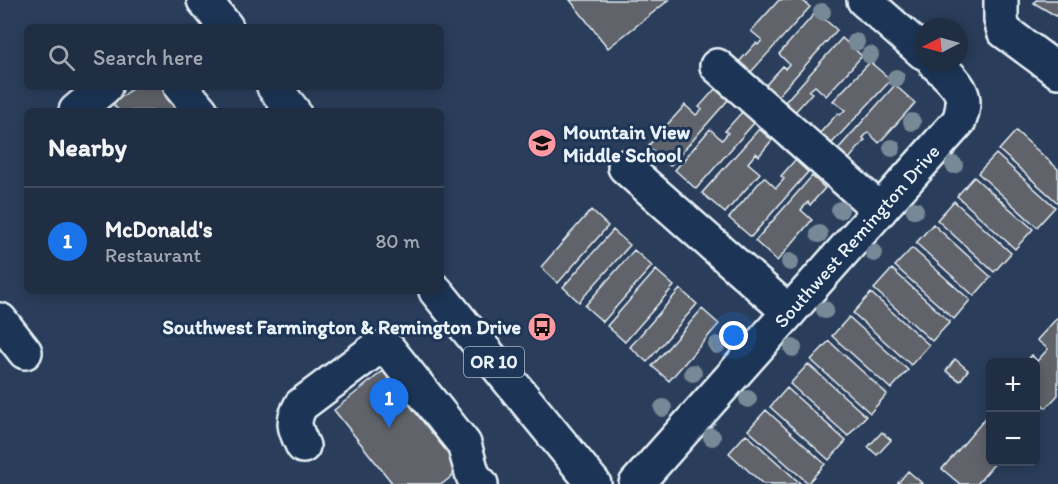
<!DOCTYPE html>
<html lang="en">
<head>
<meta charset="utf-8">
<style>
	:root { --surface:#202e44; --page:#28364b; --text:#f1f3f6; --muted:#a2a8b2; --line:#3d4a5d; --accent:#1a73e8 }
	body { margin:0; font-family:Itim,sans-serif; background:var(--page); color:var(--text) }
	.controls { position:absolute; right:18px; bottom:18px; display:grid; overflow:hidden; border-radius:9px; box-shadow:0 3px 15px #0003 }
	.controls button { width:54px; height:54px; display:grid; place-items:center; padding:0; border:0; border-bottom:2px solid var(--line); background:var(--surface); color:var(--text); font:30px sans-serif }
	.compass { position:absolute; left:914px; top:18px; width:54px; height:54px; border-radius:50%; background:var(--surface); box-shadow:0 3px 15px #0003; rotate:264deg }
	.you { position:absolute; left:734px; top:336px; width:21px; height:21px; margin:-15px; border:4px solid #fff; border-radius:50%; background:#1a73e8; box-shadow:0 0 0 9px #1a73e833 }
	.badge { display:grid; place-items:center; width:39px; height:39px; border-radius:50%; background:var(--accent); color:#fff; font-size:20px; font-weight:700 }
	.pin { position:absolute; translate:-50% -50px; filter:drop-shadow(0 2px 3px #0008) }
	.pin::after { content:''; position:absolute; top:32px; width:21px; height:18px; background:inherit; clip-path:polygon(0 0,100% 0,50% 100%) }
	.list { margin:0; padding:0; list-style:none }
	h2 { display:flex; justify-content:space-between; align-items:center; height:78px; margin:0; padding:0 24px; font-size:26px }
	h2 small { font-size:20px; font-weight:400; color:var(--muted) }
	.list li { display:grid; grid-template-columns:39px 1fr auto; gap:18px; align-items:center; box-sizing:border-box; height:108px; padding:0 24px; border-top:2px solid var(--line) }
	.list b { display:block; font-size:22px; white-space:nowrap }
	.list p { margin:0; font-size:20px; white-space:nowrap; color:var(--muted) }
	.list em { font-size:20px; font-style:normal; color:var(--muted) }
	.icon { flex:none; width:33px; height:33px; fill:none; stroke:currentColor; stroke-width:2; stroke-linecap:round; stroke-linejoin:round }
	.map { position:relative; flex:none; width:1058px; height:484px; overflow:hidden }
	.search { position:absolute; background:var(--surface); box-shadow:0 3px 15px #0003; left:24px; top:24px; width:420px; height:66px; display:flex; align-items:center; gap:15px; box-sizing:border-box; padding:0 21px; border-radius:9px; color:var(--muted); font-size:22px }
	.panel { position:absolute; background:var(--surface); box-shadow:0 3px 15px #0003; left:24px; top:108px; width:420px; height:186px; border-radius:9px }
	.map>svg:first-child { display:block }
	.building { fill:#60646a; stroke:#e8f1f8; stroke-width:1.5 }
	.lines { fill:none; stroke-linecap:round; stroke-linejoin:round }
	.minor-casing { stroke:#e8f1f8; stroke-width:38 }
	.major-casing { stroke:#e8f1f8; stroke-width:38 }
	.minor { stroke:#1d3557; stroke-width:33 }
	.major { stroke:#1d3557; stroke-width:33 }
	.tree { fill:#778896 }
	.labels { text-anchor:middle; stroke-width:6; stroke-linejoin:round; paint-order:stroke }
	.shield { fill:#1d3557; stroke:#abb9c8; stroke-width:1.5 }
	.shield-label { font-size:18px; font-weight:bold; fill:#e8f1f8 }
	.poi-label { font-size:20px; font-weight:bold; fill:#e8f1f8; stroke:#1d3557; text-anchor:start }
	.street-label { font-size:20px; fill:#e8f1f8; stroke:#1d3557 }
</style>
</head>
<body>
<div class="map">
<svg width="1058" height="484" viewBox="0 0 1058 484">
	<rect width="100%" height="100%" fill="#2a3e5b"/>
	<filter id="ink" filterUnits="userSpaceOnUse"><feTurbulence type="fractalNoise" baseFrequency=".0167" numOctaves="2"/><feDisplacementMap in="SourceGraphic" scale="12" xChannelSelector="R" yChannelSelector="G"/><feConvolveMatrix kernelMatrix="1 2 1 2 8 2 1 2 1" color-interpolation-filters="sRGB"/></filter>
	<g filter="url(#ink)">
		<path class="building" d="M570 0H669L608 48Z
			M779 0H802L810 7 750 73 738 63 756 43 758 45 762 40 751 31Z
			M1036 0H1058V13L1056 16 1034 3Z
			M816 12 837 30 777 97 765 86 783 66 785 69 789 64 779 54Z
			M842 38 862 56 826 96 815 86 809 91 812 93 795 112 785 102Z
			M870 62 891 80 832 143 820 133 838 113 840 115 845 110 833 101Z
			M895 85 915 103 879 143 868 132 863 138 865 140 849 159 838 149Z
			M134 87H163L174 100 194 111H119L113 104Z
			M715 89 728 100 670 166 648 146 685 105 696 115 702 109 699 107Z
			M742 112 754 123 696 189 675 170 710 129 722 140 728 133 725 131Z
			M759 129 772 140 759 156 756 153 748 163 760 173 725 213 702 193Z
			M1016 131 1058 169V203L999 150Z
			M996 154 1055 207 1037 227 978 173Z
			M795 160 808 172 751 237 729 218 764 177 776 188 784 179 781 176Z
			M812 176 825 188 810 205 808 202 801 210 812 220 777 261 755 241Z
			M974 177 1033 229 1015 249 957 196Z
			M954 201 1011 253 994 272 937 220Z
			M591 210 608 226 558 283 541 267Z
			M933 224 991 277 974 296 916 243Z
			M613 230 630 245 579 302 563 287Z
			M912 248 970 300 954 319 895 266Z
			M634 250 652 266 603 322 585 306Z
			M892 269 950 322 932 341 874 289Z
			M656 270 674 286 625 342 607 326Z
			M680 289 697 304 647 362 630 347Z
			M871 293 929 345 911 365 853 313Z
			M702 309 719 324 669 381 652 366Z
			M849 317 908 370 891 389 832 336Z
			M1057 318 1058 319V395L1046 408 1036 399V362H1026L1032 355 1037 361 1048 349 1037 340Z
			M829 341 887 394 870 413 811 360Z
			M955 359 968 370 960 381 946 371Z
			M808 364 866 416 848 436 790 384Z
			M383 371 461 469 442 484H393L334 410Z
			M787 388 846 441 829 460 770 407Z
			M766 410 825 464 808 483 748 430Z
			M990 413V462H996L977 484H960L942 469Z
			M882 432 891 440 877 455 868 447Z
			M746 434 801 484H763L729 453Z
			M908 471 923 484H897Z"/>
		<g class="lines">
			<g class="minor-casing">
				<g id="minor">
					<path d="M864 0 923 52"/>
					<path d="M1001 0V20L1004 31 1058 71"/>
					<path d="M717 66 880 210"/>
					<path d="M181 87 201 111"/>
					<path d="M76 111 105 87"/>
					<path d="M625 167 789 312"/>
					<path d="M0 320 25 352"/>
					<path d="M303 446C295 429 291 423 301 405L373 351 383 349 389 350 464 444 473 476 481 484"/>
					<path id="s1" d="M636 484 959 121C962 113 965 101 961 93 958 84 942 69 935 63"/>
				</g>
			</g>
			<g class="major-casing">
				<path id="major" d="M204 0 226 27
					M274 87 293 111
					M436 291 594 484"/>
			</g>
			<use href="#minor" class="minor"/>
			<use href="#major" class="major"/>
		</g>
		<g class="tree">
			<circle cx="822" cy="12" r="9"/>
			<circle cx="856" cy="42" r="9"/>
			<circle cx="870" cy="55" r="9"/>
			<circle cx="896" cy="78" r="9"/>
			<circle cx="912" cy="122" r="9"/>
			<circle cx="892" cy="148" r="9"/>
			<circle cx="954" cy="165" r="9"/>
			<circle cx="840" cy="210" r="9"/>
			<circle cx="915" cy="210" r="9"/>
			<circle cx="819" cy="234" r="9"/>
			<circle cx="874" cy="253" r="9"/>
			<circle cx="790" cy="262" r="9"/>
			<circle cx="825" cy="310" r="9"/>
			<circle cx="717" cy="345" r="9"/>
			<circle cx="793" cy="348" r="9"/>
			<circle cx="693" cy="373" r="9"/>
			<circle cx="748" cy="399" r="9"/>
			<circle cx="663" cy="408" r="9"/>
			<circle cx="712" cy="437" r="9"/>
		</g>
	</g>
	<defs>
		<g id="school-disc" transform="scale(1.5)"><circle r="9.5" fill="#ff9aa2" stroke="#1d3557"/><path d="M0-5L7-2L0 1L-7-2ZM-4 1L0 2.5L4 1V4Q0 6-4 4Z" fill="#111"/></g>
		<g id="bus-disc" transform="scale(1.5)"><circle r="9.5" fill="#ff9aa2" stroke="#1d3557"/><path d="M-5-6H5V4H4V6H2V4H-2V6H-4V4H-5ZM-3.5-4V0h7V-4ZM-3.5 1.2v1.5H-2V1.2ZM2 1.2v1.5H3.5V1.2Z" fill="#111"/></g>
	</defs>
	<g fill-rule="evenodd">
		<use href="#school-disc" x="542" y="143"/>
		<use href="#bus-disc" x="542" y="327"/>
	</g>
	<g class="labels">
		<rect class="shield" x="464" y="347" width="60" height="30" rx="4.5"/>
		<g class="shield-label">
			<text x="494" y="368">OR 10</text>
		</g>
		<g class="poi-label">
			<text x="563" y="139">Mountain View<tspan x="563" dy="23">Middle School</tspan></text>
			<text x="521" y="334" text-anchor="end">Southwest Farmington &amp; Remington Drive</text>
		</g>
		<g class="street-label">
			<text dy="7" stroke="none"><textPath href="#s1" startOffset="332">Southwest Remington Drive</textPath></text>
		</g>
	</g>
</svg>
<div class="controls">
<button>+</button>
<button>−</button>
</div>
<svg class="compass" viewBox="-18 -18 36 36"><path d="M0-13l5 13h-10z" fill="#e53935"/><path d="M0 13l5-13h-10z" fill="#a2a8b2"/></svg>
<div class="you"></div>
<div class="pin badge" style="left:389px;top:428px">1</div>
<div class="search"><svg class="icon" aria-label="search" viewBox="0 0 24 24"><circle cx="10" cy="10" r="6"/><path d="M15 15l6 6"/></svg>Search here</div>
<section class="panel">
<h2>Nearby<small></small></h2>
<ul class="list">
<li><span class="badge">1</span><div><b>McDonald's</b><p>Restaurant</p></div><em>80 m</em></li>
</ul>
</section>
</div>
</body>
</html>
